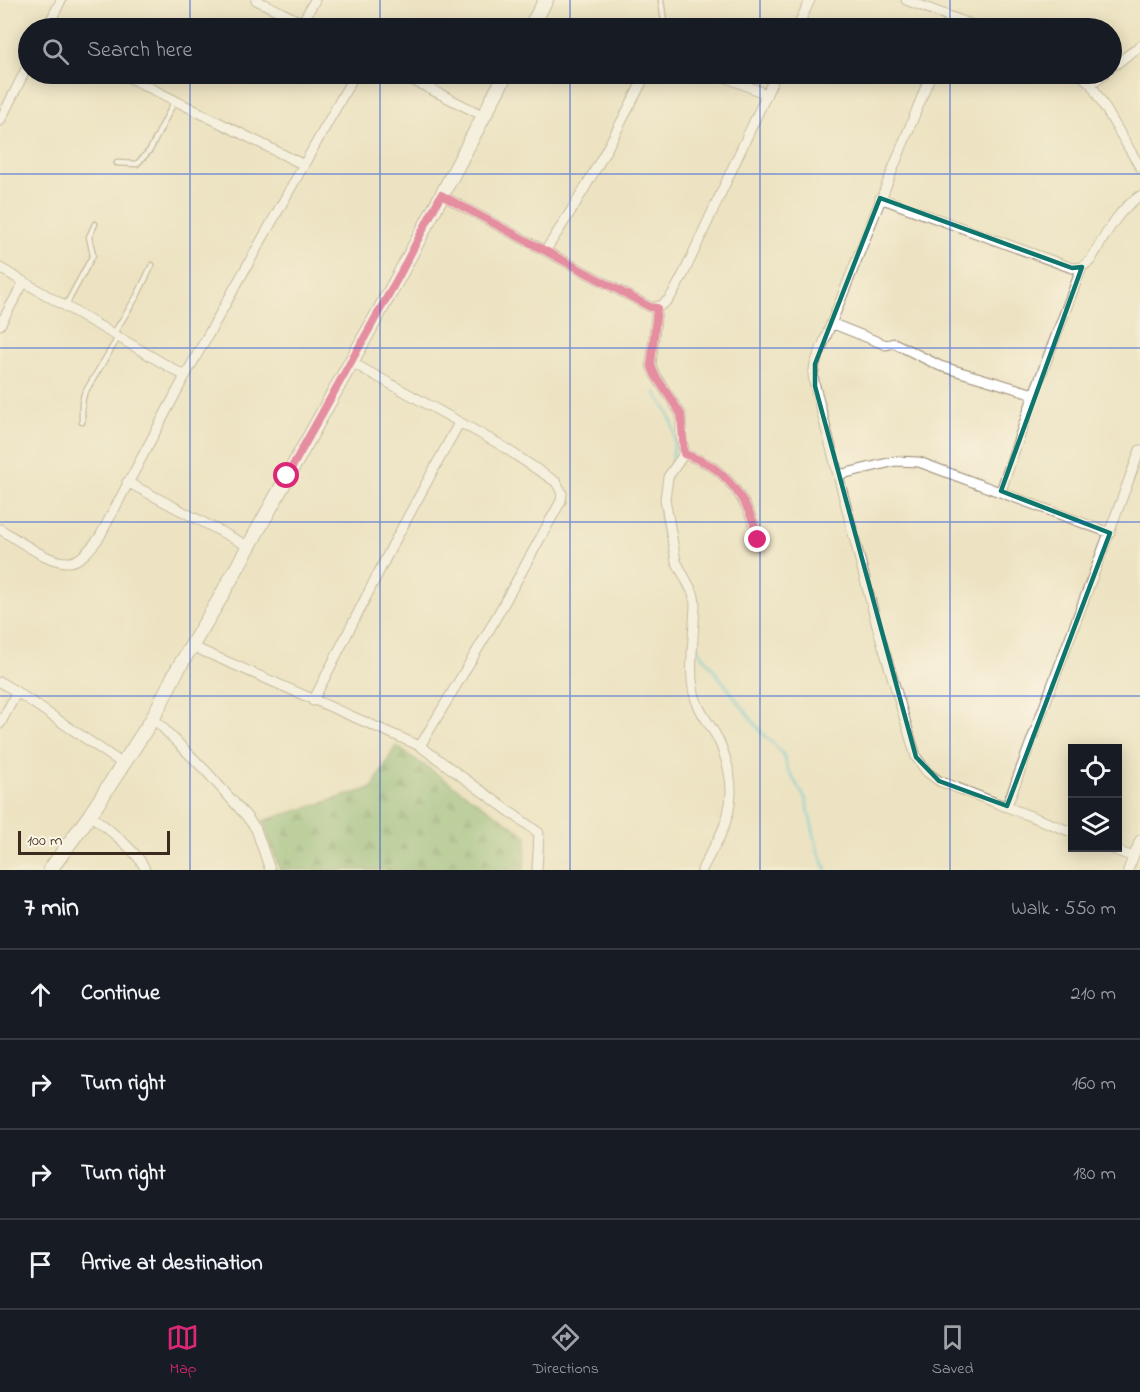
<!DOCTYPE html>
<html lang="en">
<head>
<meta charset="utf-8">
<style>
	:root { --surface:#171b24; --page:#242831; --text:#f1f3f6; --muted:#9ea1a6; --line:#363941; --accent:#db2777 }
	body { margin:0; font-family:"Indie Flower",sans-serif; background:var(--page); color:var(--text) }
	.controls { position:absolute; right:18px; bottom:18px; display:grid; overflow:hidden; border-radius:0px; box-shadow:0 3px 15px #0003 }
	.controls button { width:54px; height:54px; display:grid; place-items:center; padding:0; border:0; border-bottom:2px solid var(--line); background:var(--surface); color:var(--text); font:30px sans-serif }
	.scale { position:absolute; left:18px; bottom:15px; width:152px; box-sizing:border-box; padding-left:6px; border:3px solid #3b2a1e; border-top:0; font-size:16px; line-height:21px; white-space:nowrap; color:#3b2a1e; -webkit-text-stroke:4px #fcf5e5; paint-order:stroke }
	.stop { position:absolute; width:18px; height:18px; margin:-14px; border:4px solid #db2777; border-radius:50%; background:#fff }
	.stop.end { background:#db2777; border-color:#fff; box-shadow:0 2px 6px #0008 }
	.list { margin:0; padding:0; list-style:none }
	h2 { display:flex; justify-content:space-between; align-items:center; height:78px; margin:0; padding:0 24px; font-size:26px }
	h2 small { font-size:20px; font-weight:400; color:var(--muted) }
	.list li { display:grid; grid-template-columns:39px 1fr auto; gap:18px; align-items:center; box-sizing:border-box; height:90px; padding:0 24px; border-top:2px solid var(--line) }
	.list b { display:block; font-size:22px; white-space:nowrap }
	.list em { font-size:20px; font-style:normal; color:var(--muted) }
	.icon { flex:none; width:33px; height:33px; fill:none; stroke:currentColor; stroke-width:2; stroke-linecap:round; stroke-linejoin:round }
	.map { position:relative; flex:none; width:1140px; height:870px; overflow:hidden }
	.search { position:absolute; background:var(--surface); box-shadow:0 3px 15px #0003; left:18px; right:18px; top:18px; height:66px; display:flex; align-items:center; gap:15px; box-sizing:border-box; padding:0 21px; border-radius:33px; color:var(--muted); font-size:22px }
	.sheet { height:438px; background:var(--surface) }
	nav { display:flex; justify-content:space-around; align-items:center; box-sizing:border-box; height:84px; border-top:2px solid var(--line); background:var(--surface); font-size:16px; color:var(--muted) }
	nav a { display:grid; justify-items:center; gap:3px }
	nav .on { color:var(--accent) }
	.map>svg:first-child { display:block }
	.forest { fill:url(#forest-firs); stroke:#607048; stroke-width:1.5 }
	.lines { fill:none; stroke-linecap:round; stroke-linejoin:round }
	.stream { stroke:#58c4d0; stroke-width:3 }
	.lane-casing { stroke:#948670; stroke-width:7 }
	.street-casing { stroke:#948670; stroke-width:11 }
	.secondary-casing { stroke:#948670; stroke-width:16 }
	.lane { stroke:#fff; stroke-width:4.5 }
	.street { stroke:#fff; stroke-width:9 }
	.secondary { stroke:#fff; stroke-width:14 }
	.route { stroke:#db2777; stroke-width:8 }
	.marked { fill:none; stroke:#0f766e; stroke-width:4.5; stroke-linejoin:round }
	.grid { fill:none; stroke:#1d4ed8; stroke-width:1.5; stroke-opacity:0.55 }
</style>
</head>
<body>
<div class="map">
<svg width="1140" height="870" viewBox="0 0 1140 870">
	<defs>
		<pattern id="forest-firs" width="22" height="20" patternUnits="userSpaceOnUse" patternTransform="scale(1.5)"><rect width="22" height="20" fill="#85b772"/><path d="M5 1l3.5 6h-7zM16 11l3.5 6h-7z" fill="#6e955d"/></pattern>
	</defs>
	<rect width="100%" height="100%" fill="#fcf5e5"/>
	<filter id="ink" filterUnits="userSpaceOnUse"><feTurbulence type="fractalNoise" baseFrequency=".0167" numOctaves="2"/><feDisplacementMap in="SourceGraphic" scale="12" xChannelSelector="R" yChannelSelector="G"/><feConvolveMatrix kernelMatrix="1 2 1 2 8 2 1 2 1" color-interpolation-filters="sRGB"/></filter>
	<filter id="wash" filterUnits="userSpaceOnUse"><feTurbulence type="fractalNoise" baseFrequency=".008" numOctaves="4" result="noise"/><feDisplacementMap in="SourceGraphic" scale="24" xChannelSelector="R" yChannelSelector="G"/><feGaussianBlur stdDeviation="1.35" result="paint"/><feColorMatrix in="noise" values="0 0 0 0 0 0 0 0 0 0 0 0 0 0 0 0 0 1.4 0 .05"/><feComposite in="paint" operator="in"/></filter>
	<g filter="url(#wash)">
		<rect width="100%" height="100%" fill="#ede3c3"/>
		<path class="forest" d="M396 746 527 836 524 870H280L263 821 372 788Z"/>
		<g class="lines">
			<path class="stream" d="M655 392C675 420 679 434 670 468
				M661 497C658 523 670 570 687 590
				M695 642 701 653 762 733 778 748 784 756 787 768 806 800 818 851 827 870"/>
		</g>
	</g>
	<g filter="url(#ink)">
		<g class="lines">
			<g class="lane-casing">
				<path id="lane" d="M661 0 665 28
					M117 163 137 164 150 150 175 100
					M66 305 93 255 89 237 95 224
					M114 333 137 296 152 265
					M82 422V403L84 394 119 336"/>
			</g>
			<g class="street-casing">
				<path id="street" d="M256 0 313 28
					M906 0 980 28
					M302 23 315 0
					M47 28 61 0
					M797 28 810 0
					M946 28 950 17
					M1112 67 1140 46
					M122 74 304 165
					M400 74 484 116
					M718 74 766 94
					M931 74 815 364 813 375 815 386 877 626 916 757 927 772 939 781 1072 832
					M1080 74 1091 84 1140 167
					M1091 84 1104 74
					M0 121 28 65
					M441 195 650 307C669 309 676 287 684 273L776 74
					M880 198 1072 268 1082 267 1090 261C1104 238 1116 211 1140 196
					M545 251C584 194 615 135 646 74
					M0 268 185 376
					M657 308 651 365 655 375 681 414V435L684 450 682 457 668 477 665 499 676 561 693 593 695 602C695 627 688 670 694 693 698 712 711 724 719 741 734 776 736 804 719 838 713 849 707 859 702 870
					M831 323 886 345 894 343 940 366 1034 394
					M0 325 24 282
					M351 362 499 444 556 482 562 493 561 501 488 632 420 746
					M684 454C694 458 705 461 714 468 735 483 754 514 757 540
					M838 475 896 461 919 462 1110 533
					M127 482 248 546
					M1001 491 1034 394 1082 267
					M0 529C17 539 54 568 74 561 84 558 92 546 99 538L185 376 355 74
					M191 646 420 746 539 833 537 870
					M0 682 17 692 123 764
					M313 701 391 548 459 423
					M153 718 206 771 247 817 256 829 270 870
					M0 724 17 692
					M1007 806 1140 450
					M90 815C104 825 141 854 145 870
					M1110 848 1133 857
					M1128 870 1140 840"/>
			</g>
			<g class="secondary-casing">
				<path id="secondary" d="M530 28 546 0
					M50 870 90 815 153 718 176 672 219 600 400 274 506 74"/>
			</g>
			<use href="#lane" class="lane"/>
			<use href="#street" class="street"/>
			<use href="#secondary" class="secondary"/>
		</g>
	</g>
	<g class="lines" filter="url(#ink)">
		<path class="route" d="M287 476 400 274 441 195 650 307 657 308 651 365 655 375 681 414 684 454C694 458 705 461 714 468 735 483 754 514 758 540"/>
	</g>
	<path d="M0 0H1140V870H0ZM880 198 1072 268 1082 267 1001 491 1110 533 1007 806 939 781 916 757 815 386V364Z" fill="#ede3c3" fill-opacity=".55" fill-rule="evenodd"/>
	<path class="marked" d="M880 198 1072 268 1082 267 1001 491 1110 533 1007 806 939 781 916 757 815 386V364Z"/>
	<path class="grid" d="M190 0V28M380 0V28M570 0V28M760 0V28M950 0V28M190 74V870M380 74V870M570 74V870M760 74V870M950 74V870M0 174H1140M0 348H1140M0 522H1140M0 696H1140"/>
</svg>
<div class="controls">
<button><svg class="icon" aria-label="locate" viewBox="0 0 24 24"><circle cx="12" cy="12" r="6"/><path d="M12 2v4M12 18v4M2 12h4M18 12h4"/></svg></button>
<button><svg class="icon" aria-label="layers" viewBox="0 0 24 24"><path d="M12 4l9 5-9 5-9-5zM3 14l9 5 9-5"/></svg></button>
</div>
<div class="scale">100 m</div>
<div class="stop" style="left:287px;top:476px"></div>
<div class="stop end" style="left:758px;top:540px"></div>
<div class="search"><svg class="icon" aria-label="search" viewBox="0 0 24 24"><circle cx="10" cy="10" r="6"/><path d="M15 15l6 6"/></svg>Search here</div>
</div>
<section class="sheet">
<h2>7 min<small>Walk · 550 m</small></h2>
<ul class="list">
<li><svg class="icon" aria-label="ahead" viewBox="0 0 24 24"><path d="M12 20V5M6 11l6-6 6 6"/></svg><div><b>Continue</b></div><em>210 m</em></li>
<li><svg class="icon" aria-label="right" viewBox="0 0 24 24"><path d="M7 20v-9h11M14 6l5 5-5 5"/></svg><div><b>Turn right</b></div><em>160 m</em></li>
<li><svg class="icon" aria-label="right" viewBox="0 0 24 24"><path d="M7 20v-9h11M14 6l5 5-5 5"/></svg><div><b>Turn right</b></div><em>180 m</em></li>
<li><svg class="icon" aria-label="arrive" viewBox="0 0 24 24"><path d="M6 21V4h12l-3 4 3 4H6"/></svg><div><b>Arrive at destination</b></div></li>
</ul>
</section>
<nav>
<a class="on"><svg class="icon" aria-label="map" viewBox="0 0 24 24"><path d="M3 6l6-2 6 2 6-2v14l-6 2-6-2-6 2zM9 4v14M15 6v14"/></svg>Map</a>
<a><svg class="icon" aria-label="directions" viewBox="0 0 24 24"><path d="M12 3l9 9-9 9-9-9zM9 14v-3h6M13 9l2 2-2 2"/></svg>Directions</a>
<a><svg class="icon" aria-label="saved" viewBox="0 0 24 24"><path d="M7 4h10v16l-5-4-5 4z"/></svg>Saved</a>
</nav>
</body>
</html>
